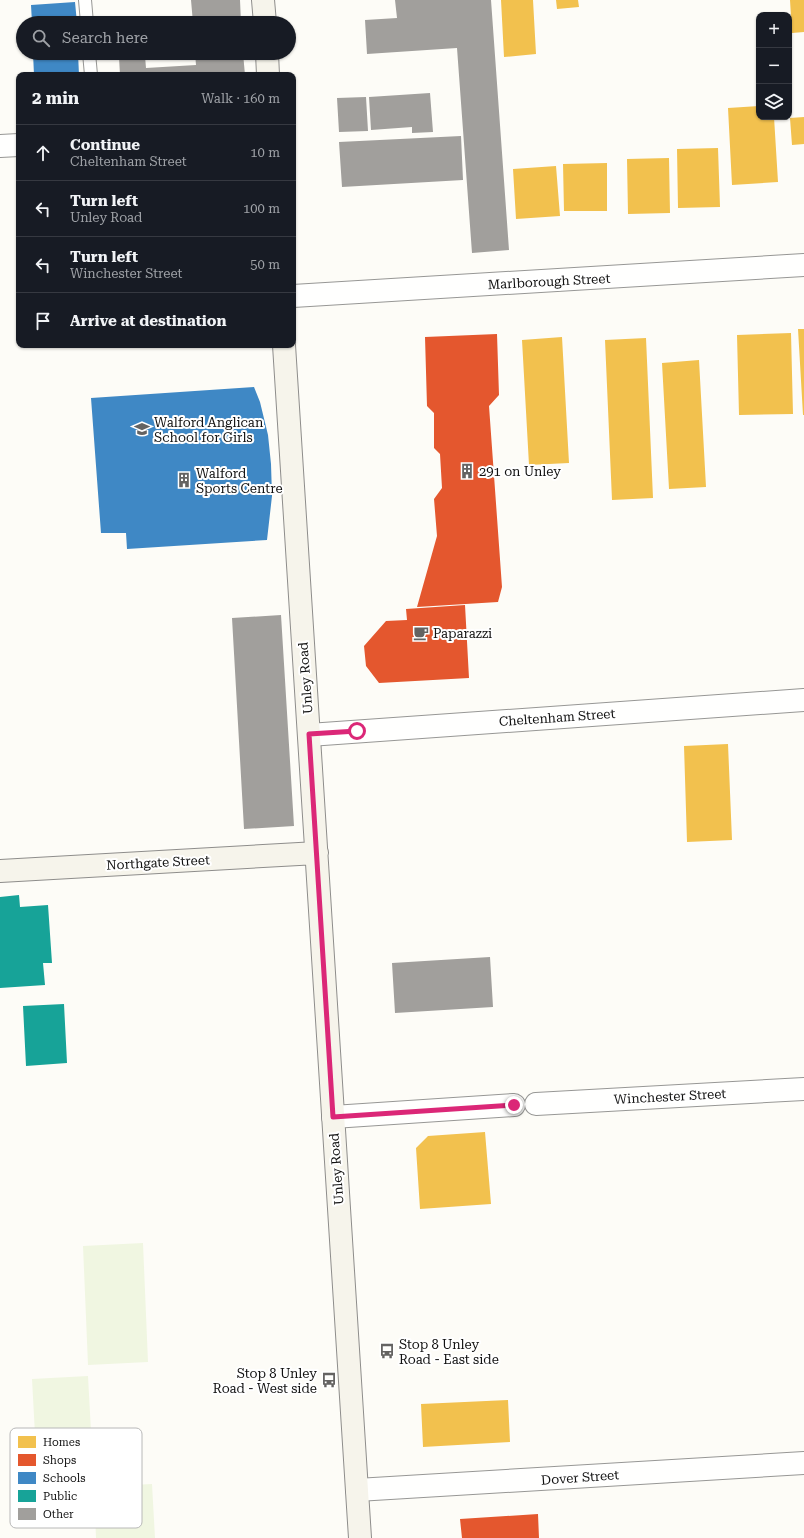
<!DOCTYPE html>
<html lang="en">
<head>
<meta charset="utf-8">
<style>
	:root { --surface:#171b24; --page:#242831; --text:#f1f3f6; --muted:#9ea1a6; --line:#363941 }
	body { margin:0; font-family:"Roboto Serif",serif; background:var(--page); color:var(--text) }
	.controls { position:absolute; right:12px; top:12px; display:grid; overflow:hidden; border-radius:8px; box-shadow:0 1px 3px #0004 }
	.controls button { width:36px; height:36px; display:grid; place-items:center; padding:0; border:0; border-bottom:1px solid var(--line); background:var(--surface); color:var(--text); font:20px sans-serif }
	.stop { position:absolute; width:12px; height:12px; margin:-9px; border:3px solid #db2777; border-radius:50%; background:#fff }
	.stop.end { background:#db2777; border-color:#fff; box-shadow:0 1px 4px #0008 }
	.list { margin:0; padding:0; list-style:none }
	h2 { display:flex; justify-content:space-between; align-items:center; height:52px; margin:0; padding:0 16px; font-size:17px }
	h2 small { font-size:13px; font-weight:400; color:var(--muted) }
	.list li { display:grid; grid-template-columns:26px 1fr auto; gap:12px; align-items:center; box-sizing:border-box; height:56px; padding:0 16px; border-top:1px solid var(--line) }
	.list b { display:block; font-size:15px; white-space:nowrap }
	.list p { margin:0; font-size:13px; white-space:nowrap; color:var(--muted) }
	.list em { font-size:13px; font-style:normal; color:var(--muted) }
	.icon { flex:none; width:22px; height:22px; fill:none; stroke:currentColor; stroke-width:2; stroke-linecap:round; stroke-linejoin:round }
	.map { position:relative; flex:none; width:804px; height:1538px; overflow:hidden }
	.search { position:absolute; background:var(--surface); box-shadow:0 1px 3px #0004; left:16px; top:16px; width:280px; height:44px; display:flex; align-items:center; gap:10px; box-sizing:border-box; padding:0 14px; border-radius:22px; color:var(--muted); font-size:15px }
	.panel { position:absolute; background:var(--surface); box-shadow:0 1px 3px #0004; left:16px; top:72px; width:280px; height:276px; border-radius:8px }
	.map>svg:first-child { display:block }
	.pitch { fill:#f0f6e1 }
	.homes { fill:#f2c14e }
	.shops { fill:#e4572e }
	.schools { fill:#3f88c5 }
	.public { fill:#17a398 }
	.building { fill:#a19f9c }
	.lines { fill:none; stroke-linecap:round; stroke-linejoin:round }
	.lane-casing { stroke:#979795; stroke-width:14 }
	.street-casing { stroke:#979795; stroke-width:24 }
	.secondary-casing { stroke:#8e8d8b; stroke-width:24 }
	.lane { stroke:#fffffe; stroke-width:12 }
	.street { stroke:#fffffe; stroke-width:22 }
	.secondary { stroke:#f6f4eb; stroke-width:22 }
	.route { stroke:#db2777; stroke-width:5 }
	.labels { text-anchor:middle; stroke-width:4; stroke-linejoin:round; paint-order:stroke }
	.street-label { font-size:13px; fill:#111; stroke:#fff }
	.poi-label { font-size:13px; fill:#111; stroke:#fff; text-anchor:start }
	.key { fill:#fff; stroke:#b8b8b8; stroke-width:1 }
	.key-label { font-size:11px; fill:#111 }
</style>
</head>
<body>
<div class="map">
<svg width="804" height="1538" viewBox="0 0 804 1538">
	<rect width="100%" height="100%" fill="#fdfcf7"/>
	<path class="pitch" d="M143 1243 148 1362 88 1365 83 1246Z
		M88 1376 94 1487 152 1484 155 1538H96L94 1487 38 1490 32 1379Z"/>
	<path class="homes" d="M501 0H533L536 54 504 57Z
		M556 0H578L579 7 557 9Z
		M790 0H804V32L792 33Z
		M759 106V117H774L778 182 732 185 728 108Z
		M804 117V144L792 145 790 118Z
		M718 148 720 207 678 208 677 149Z
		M669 158 670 213 628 214 627 159Z
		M607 163V211H564L563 164Z
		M556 166 560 216 516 219 513 169Z
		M798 329H804V415H803Z
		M791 333 793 414 739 415 737 335Z
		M562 337 569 463 529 465 522 340Z
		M646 338 653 498 612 500 605 340Z
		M699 360 706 487 669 489 662 363Z
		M728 744 732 840 687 842 684 746Z
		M485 1132 491 1204 420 1209 416 1148 428 1136Z
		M508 1400 510 1442 423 1447 421 1404Z"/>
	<path class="shops" d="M497 334 499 395 489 406 502 587 498 602 417 607 437 536 434 499 442 488 440 454 434 448V413L427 406 425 337Z
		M465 605 469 678 379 683 366 666 364 646 386 621 407 620 406 609Z
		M538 1514 539 1538H462L460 1519Z"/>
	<path class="schools" d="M75 2 77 23H32L31 5Z
		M33 53H78L79 75H34Z
		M254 387 260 402 268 435 271 464 272 496 267 540 127 549 126 533H101L91 398Z"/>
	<path class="public" d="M19 895 20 907 48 905 52 963H43L45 985 0 988V897Z
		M64 1004 67 1063 26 1066 23 1006Z"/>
	<path class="building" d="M191 0H240L241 23H193Z
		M395 0H491L509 250 472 253 457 48 367 54 365 20 397 18Z
		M195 53H243L245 75H120L119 57 145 56 146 68 196 65Z
		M430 93 433 132 412 133V127L371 130 369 97Z
		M366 97 368 131 339 132 337 98Z
		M461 136 463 180 342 187 339 142Z
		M281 615 294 826 244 829 232 618Z
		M490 957 493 1007 395 1013 392 963Z"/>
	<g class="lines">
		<g class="lane-casing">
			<path id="lane" d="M85 0 87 23
				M89 53 91 75"/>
		</g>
		<g class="street-casing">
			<path id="street" d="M0 146 19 145
				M293 296 804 265
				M309 735 804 700
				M536 1104 804 1089
				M333 1117 514 1105
				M357 1490 804 1463"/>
		</g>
		<g class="secondary-casing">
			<path id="secondary" d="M263 0 265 23
				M267 53 268 75
				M284 345 360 1538
				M0 871 317 853"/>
		</g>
		<use href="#lane" class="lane"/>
		<use href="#street" class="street"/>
		<use href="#secondary" class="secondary"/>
	</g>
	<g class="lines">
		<path class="route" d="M357 731 309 734 333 1117 514 1105"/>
	</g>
	<defs>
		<g id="school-bare" transform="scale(1.2)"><path d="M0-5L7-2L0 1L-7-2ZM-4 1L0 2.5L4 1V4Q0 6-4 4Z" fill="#646362" stroke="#fff" stroke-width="2.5" paint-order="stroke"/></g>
		<g id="building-bare" transform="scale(1.2)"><path d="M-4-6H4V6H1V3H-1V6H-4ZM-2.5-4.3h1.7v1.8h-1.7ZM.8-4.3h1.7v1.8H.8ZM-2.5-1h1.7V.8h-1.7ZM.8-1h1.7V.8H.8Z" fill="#646362" stroke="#fff" stroke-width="2.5" paint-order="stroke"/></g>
		<g id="cafe-bare" transform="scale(1.2)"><path d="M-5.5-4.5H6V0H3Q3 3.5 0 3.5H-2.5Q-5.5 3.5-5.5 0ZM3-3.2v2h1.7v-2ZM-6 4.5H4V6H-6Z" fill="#646362" stroke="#fff" stroke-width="2.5" paint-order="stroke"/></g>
		<g id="bus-bare" transform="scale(1.2)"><path d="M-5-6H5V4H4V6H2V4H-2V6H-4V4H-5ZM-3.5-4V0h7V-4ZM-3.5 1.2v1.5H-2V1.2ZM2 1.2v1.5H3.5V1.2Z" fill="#646362" stroke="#fff" stroke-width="2.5" paint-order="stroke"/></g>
	</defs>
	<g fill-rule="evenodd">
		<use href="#school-bare" x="142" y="429"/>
		<use href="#building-bare" x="467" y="471"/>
		<use href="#building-bare" x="184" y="480"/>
		<use href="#cafe-bare" x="421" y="633"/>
		<use href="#bus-bare" x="387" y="1351"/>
		<use href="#bus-bare" x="329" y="1380"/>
	</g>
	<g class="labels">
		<g class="street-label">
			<text transform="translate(549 281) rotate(-3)" y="5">Marlborough Street</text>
			<text transform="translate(305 678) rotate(-94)" y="5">Unley Road</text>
			<text transform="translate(557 717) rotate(-4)" y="5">Cheltenham Street</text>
			<text transform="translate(158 862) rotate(-3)" y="5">Northgate Street</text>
			<text transform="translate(670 1096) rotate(-3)" y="5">Winchester Street</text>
			<text transform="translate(336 1169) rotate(-94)" y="5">Unley Road</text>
			<text transform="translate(580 1477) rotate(-4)" y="5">Dover Street</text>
		</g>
		<g class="poi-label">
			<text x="154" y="427">Walford Anglican<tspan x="154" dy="15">School for Girls</tspan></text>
			<text x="479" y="476">291 on Unley</text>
			<text x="196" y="478">Walford<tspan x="196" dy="15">Sports Centre</tspan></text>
			<text x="433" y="638">Paparazzi</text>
			<text x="399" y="1349">Stop 8 Unley<tspan x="399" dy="15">Road - East side</tspan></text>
			<text x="317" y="1378" text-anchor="end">Stop 8 Unley<tspan x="317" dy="15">Road - West side</tspan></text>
		</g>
	</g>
	<rect x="10" y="1428" width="132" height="100" rx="6" class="key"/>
	<rect x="18" y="1436" width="18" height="12" fill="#f2c14e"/>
	<rect x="18" y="1454" width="18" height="12" fill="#e4572e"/>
	<rect x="18" y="1472" width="18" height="12" fill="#3f88c5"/>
	<rect x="18" y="1490" width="18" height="12" fill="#17a398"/>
	<rect x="18" y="1508" width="18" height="12" fill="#a19f9c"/>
	<g class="key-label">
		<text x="43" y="1446">Homes</text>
		<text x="43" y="1464">Shops</text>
		<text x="43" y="1482">Schools</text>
		<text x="43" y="1500">Public</text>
		<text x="43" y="1518">Other</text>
	</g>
</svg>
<div class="controls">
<button>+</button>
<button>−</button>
<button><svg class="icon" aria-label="layers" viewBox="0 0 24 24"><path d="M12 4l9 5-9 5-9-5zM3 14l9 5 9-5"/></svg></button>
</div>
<div class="stop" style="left:357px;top:731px"></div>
<div class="stop end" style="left:514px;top:1105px"></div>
<div class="search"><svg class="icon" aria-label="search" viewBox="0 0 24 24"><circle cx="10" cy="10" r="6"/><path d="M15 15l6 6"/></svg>Search here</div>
<section class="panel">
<h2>2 min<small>Walk · 160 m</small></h2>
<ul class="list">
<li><svg class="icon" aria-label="ahead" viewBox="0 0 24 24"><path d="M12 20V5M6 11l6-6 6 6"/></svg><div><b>Continue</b><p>Cheltenham Street</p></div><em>10 m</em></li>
<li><svg class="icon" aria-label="left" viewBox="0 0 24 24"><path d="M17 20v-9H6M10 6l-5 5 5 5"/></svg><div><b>Turn left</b><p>Unley Road</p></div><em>100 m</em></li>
<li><svg class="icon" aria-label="left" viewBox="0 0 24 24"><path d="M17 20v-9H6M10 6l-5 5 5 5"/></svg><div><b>Turn left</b><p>Winchester Street</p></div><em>50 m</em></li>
<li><svg class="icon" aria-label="arrive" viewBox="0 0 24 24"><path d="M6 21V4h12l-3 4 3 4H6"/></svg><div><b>Arrive at destination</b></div></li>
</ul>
</section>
</div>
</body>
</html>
